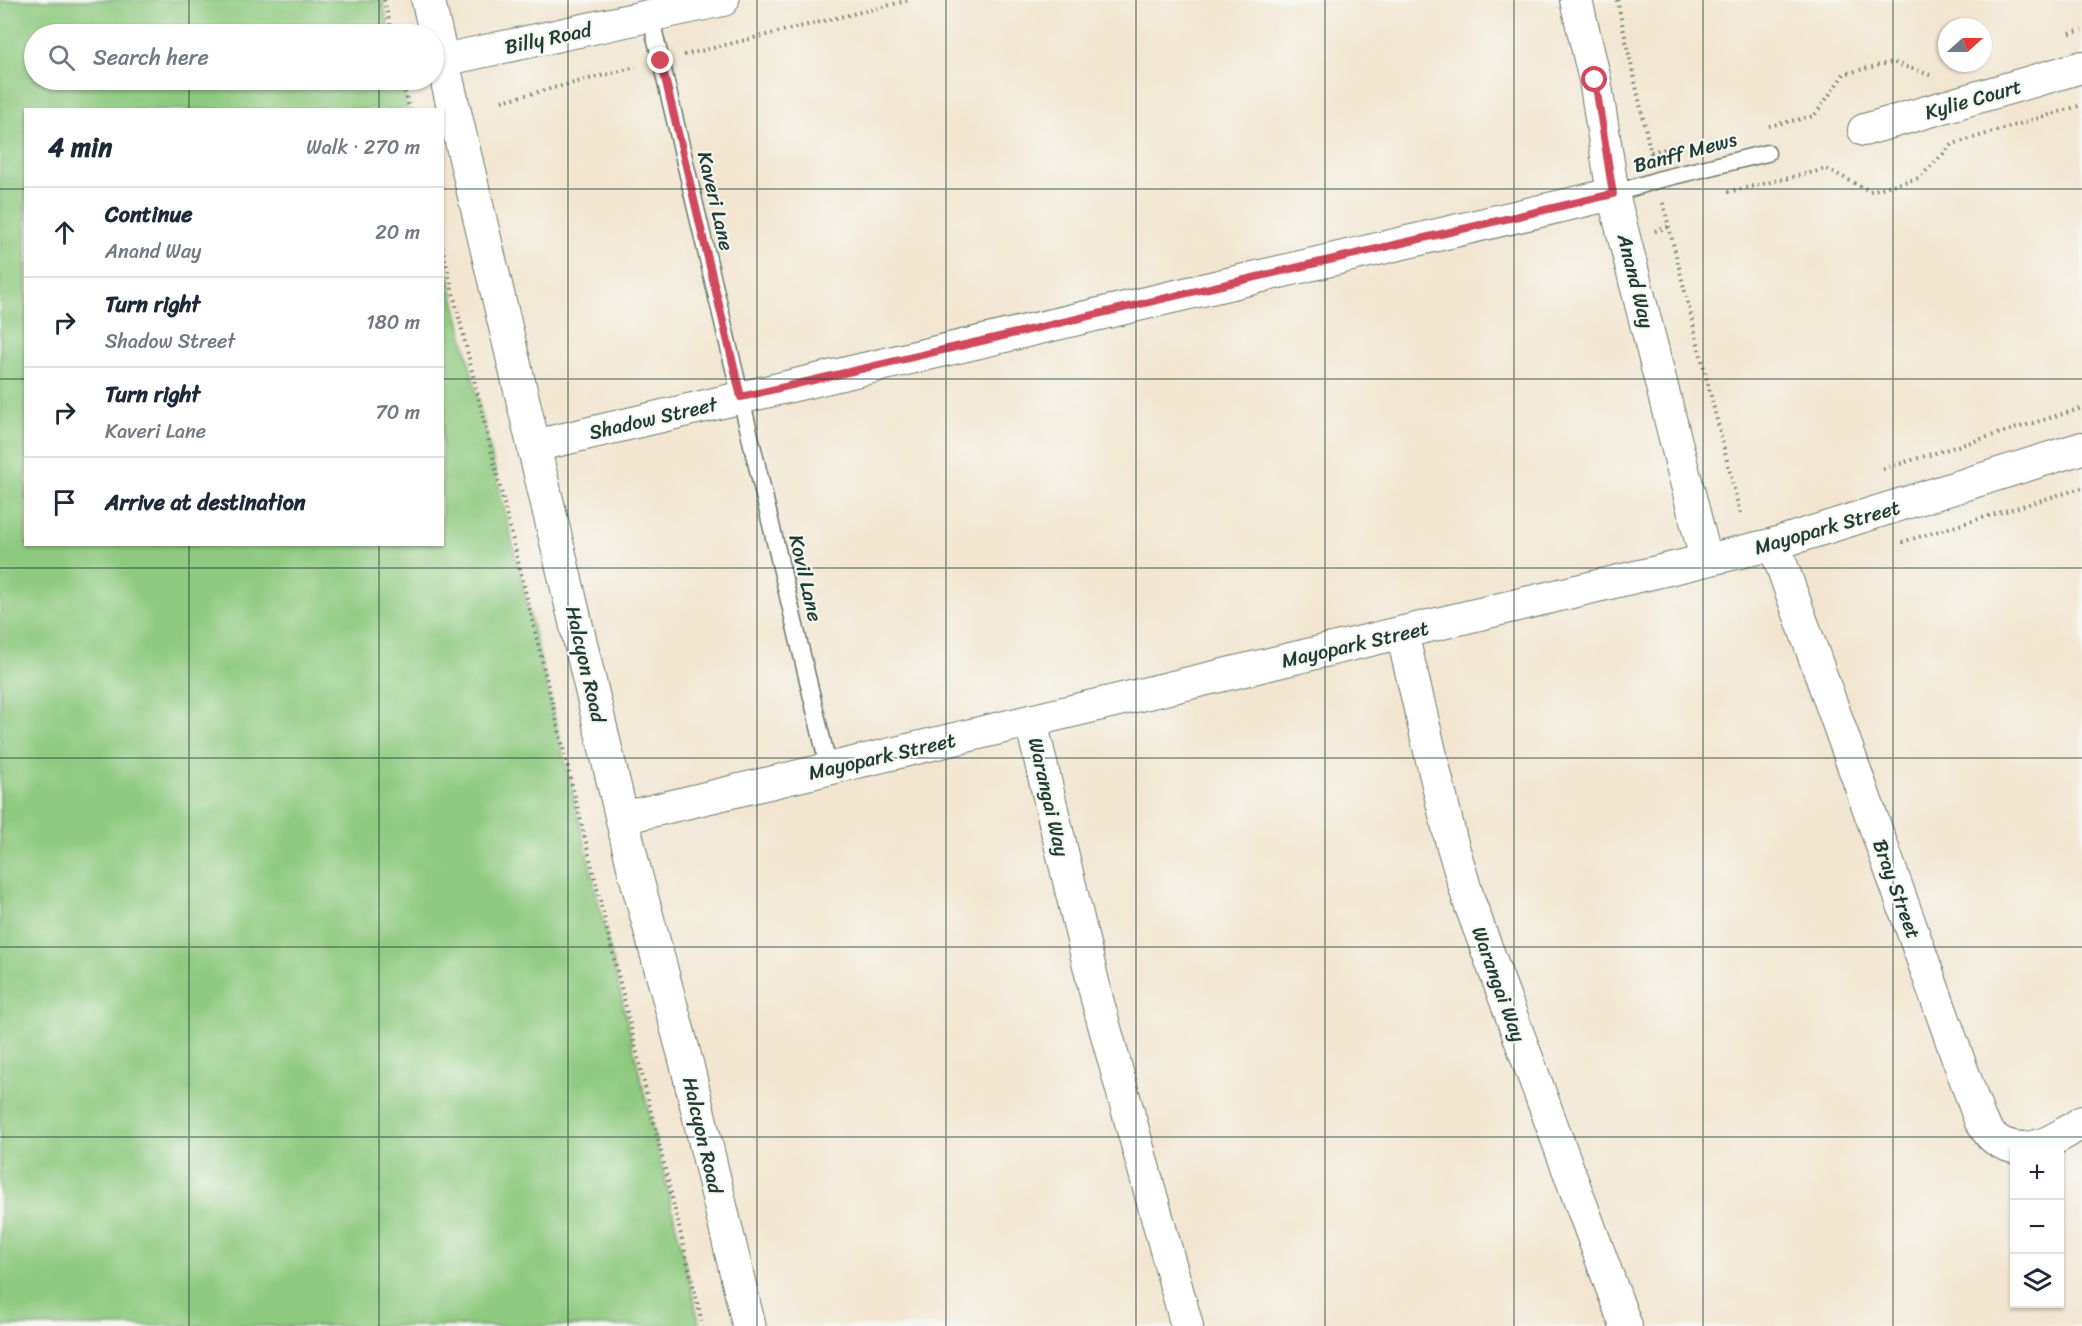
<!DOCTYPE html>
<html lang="en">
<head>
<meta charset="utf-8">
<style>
	:root { --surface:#fff; --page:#f2f2f3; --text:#1f2937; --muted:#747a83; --line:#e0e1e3 }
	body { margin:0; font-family:Sriracha,sans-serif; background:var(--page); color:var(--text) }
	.controls { position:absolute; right:18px; bottom:18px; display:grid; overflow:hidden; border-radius:0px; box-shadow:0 2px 4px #0004 }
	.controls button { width:54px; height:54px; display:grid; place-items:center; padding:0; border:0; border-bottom:2px solid var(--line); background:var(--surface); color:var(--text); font:30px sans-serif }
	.compass { position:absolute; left:1938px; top:18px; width:54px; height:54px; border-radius:50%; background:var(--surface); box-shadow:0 2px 4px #0004; rotate:69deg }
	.stop { position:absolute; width:18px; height:18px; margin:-14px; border:4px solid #d1495b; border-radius:50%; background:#fff }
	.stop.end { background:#d1495b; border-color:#fff; box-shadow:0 2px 6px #0008 }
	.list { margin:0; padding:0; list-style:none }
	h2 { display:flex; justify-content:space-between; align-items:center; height:78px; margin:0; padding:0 24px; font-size:26px }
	h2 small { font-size:20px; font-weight:400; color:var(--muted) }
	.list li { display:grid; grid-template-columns:39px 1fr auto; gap:18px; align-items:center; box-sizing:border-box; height:90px; padding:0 24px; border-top:2px solid var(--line) }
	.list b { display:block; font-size:22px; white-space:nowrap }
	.list p { margin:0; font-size:20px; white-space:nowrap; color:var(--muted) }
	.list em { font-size:20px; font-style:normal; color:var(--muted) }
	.icon { flex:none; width:33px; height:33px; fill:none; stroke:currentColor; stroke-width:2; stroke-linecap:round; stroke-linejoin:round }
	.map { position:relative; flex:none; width:2082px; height:1326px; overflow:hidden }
	.search { position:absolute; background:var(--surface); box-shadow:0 2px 4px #0004; left:24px; top:24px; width:420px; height:66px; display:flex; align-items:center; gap:15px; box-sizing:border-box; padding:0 21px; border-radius:33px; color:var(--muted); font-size:22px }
	.panel { position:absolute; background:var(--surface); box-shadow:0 2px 4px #0004; left:24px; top:108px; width:420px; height:438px; border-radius:0px }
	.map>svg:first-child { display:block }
	.green { fill:#8eca7f; stroke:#56845a; stroke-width:1.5 }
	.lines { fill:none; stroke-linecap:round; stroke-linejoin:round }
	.lane-casing { stroke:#69786b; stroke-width:19 }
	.street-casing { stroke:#69786b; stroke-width:34 }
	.secondary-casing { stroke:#69786b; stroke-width:35 }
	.path { stroke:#69786b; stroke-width:4; stroke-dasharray:1.5 4.5; stroke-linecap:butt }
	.lane { stroke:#fff; stroke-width:16 }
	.street { stroke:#fff; stroke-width:32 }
	.secondary { stroke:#fff; stroke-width:33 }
	.route { stroke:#d1495b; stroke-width:8 }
	.grid { fill:none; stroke:#1f3d34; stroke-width:1.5; stroke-opacity:0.55 }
	.labels { text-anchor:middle; stroke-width:4.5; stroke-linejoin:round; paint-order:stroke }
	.street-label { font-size:20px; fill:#1f3d34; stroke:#f6f6f2 }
</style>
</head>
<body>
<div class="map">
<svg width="2082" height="1326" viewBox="0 0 2082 1326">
	<rect width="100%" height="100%" fill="#f6f6f2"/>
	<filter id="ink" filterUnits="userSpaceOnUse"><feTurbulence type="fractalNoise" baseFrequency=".0167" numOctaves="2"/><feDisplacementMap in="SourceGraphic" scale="12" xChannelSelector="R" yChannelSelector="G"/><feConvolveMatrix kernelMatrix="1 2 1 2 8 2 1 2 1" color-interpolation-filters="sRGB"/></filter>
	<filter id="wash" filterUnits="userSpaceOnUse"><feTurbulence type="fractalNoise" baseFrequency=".008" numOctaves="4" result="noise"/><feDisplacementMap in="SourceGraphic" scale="24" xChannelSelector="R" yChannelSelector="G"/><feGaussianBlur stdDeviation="1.35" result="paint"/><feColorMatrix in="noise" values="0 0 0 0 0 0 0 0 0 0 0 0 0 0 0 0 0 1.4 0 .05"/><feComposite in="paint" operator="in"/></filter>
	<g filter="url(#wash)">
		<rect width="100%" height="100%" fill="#f2e6d0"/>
		<path class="green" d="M0 0H382L390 34H34V80H401L408 109 26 110V544H442L443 253 700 1326H0Z"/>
	</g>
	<g filter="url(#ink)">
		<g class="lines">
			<g class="lane-casing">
				<path id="lane" d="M650 15 829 769
					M1613 194 1657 180 1767 153"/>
			</g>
			<g class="street-casing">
				<path id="street" d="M1576 0 1595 80 1613 194 1706 560
					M443 60 723 0
					M1864 130 2082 67
					M534 446 1613 194
					M1774 544 1980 1120C1984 1126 1989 1135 1995 1139 2025 1160 2056 1140 2082 1122
					M1402 633 1451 840 1469 901 1626 1326
					M1031 721 1097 999 1187 1326
					M622 818 1774 544 2082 448"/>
			</g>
			<g class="secondary-casing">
				<path id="secondary" d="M428 0 634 869 687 1065 749 1326"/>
			</g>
			<path class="path" d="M384 0 392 34
				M1617 0 1651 154
				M2070 33 2082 30
				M684 55 910 0
				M402 80 410 110
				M502 101 636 67
				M1769 126 1814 116 1844 74 1892 62 1930 75
				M1651 152 1676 146
				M1728 192 1827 169 1870 191 1919 178 1953 144 2082 105
				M1663 203 1740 513
				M1655 231 1668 227
				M442 247 703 1326
				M1883 469 2082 408
				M1902 542 2082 488"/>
			<use href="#lane" class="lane"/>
			<use href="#street" class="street"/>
			<use href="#secondary" class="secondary"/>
		</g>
	</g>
	<g class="lines" filter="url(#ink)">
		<path class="route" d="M661 61 741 397 1613 194 1595 80"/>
	</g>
	<path class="grid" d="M189 0V34M379 0V34M568 0V1326M757 0V1326M946 0V1326M1136 0V1326M1325 0V1326M1514 0V1326M1703 0V1326M1893 0V1326M189 80V110M379 80V110M0 189H26M442 189H2082M0 379H26M442 379H2082M189 544V1326M379 544V1326M0 568H2082M0 758H2082M0 947H2082M0 1137H2082"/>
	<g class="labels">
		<g class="street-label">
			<text transform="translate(548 38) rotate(-12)" y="7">Billy Road</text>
			<text transform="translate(1973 99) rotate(-16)" y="7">Kylie Court</text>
			<text transform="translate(1685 152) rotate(-15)" y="7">Banff Mews</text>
			<text transform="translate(716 201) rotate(77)" y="7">Kaveri Lane</text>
			<text transform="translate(1636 281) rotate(76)" y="7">Anand Way</text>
			<text transform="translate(653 418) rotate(-13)" y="7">Shadow Street</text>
			<text transform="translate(1827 527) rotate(-16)" y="7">Mayopark Street</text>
			<text transform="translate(806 578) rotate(77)" y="7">Kovil Lane</text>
			<text transform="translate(1355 644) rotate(-13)" y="7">Mayopark Street</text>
			<text transform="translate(586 664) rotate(77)" y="7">Halcyon Road</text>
			<text transform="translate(882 756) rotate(-13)" y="7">Mayopark Street</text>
			<text transform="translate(1049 797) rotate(77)" y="7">Warangai Way</text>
			<text transform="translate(1897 889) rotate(70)" y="7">Bray Street</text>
			<text transform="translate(1499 984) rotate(70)" y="7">Warangai Way</text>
			<text transform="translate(703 1135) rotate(77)" y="7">Halcyon Road</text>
		</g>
	</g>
</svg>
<div class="controls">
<button>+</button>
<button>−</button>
<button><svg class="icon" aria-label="layers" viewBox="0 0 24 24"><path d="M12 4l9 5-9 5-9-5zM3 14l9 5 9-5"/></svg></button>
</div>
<svg class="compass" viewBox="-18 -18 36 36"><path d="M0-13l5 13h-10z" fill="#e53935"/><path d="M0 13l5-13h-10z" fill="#747a83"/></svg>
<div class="stop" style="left:1595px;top:80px"></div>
<div class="stop end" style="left:661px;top:61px"></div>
<div class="search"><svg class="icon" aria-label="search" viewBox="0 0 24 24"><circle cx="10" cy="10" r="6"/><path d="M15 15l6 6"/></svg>Search here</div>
<section class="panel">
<h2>4 min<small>Walk · 270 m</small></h2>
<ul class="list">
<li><svg class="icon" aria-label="ahead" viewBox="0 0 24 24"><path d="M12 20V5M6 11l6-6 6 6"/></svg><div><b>Continue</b><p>Anand Way</p></div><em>20 m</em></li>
<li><svg class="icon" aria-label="right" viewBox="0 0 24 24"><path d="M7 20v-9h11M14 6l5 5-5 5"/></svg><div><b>Turn right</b><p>Shadow Street</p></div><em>180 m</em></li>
<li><svg class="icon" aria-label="right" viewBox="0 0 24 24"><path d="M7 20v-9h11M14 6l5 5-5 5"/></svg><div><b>Turn right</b><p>Kaveri Lane</p></div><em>70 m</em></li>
<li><svg class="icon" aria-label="arrive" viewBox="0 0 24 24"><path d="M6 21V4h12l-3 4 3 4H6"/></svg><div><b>Arrive at destination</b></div></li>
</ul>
</section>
</div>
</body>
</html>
